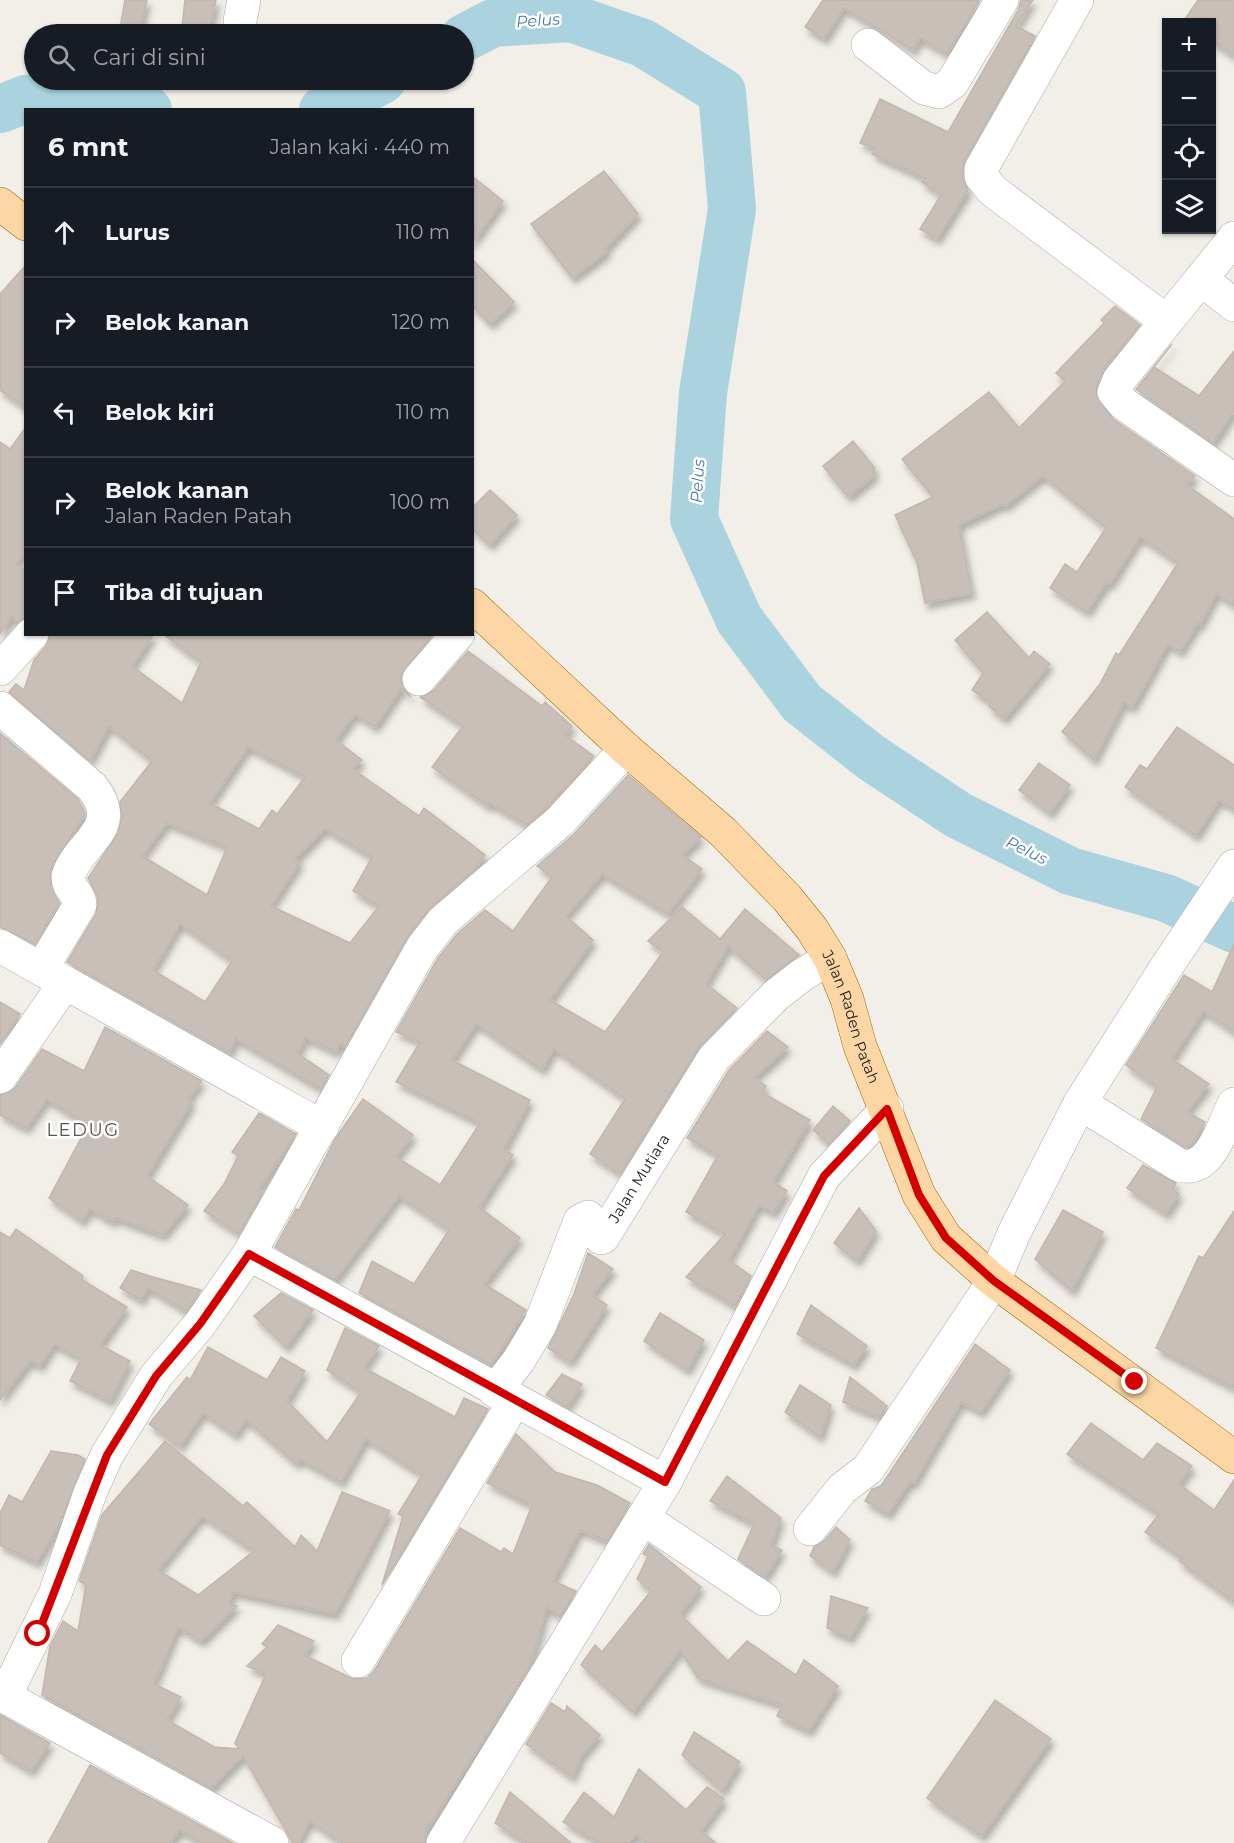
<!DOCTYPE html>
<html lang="id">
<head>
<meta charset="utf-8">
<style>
	:root { --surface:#171b24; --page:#242831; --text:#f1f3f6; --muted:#9ea1a6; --line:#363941 }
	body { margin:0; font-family:Montserrat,sans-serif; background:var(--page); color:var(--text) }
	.controls { position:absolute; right:18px; top:18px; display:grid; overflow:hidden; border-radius:0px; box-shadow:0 2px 4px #0004 }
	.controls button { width:54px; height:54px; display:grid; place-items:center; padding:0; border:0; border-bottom:2px solid var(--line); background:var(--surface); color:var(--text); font:30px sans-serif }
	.stop { position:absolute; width:18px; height:18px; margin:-14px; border:4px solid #d40000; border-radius:50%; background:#fff }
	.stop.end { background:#d40000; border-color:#fff; box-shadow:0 2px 6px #0008 }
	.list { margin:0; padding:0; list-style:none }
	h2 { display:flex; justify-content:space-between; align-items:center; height:78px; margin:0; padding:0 24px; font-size:26px }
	h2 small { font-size:20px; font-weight:400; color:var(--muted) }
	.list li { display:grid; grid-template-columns:39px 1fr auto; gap:18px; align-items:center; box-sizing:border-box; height:90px; padding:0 24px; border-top:2px solid var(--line) }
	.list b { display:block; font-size:22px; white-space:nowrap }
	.list p { margin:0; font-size:20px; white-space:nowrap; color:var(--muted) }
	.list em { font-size:20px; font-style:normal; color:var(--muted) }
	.icon { flex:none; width:33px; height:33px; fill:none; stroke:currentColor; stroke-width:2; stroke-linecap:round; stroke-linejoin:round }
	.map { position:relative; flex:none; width:1234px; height:1843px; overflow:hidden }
	.search { position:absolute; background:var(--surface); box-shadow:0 2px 4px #0004; left:24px; top:24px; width:450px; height:66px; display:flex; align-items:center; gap:15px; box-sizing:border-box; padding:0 21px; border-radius:33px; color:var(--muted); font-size:22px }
	.panel { position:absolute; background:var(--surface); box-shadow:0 2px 4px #0004; left:24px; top:108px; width:450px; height:528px; border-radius:0px }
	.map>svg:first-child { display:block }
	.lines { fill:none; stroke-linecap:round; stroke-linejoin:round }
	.river { stroke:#aad3df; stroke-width:48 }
	.building { fill:#c7bfb8; stroke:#c4b6ab; stroke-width:1.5; fill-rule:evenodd; filter:url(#shadow) }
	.minor-casing { stroke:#a9a9a9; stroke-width:34 }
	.major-casing { stroke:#a06b00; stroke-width:34 }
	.minor { stroke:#fff; stroke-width:33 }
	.major { stroke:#fcd6a4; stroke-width:33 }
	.route { stroke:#d40000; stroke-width:8 }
	.labels { text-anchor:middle; stroke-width:5; stroke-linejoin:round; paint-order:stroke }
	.street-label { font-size:15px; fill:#222; stroke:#fff }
	.water-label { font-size:16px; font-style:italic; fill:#4a7aab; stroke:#fff }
	.quarter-label { font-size:18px; letter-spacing:1.5px; fill:#555; stroke:#fff }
</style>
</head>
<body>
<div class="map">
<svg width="1234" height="1843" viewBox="0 0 1234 1843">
	<defs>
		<filter id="shadow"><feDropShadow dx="3.5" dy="6" stdDeviation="3" flood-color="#0004"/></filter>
	</defs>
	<rect width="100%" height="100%" fill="#f2efe9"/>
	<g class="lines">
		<path class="river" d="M464 38 493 23 571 18 643 43 722 92 732 209 703 393 694 519 739 619 802 703 872 758 958 815 1070 871 1166 898 1234 929
			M0 109 26 99 75 94 148 110
			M323 110 382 80"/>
	</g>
	<path class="building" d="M125 0H147L139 34H119Z
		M185 0H216L209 34 182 28Z
		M823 0H980L947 54 920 38 913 50 844 8 824 39 805 27Z
		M1021 0H1033L1016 26 1035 36 965 160 962 176 968 190 937 239 920 229 941 195 922 182 925 178 872 154 875 148 860 143 880 99 948 132 1018 10Z
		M1198 0H1234V56L1212 41V22H1183Z
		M604 171 638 214 605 249 607 252 572 278 531 224Z
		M472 176 503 201 472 243Z
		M472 259 514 302 490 324 472 306Z
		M26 265V408L0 390V294Z
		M1115 306 1140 325 1104 368 1097 385 1096 395 1113 419 1195 476 1187 485 1234 519V606L1217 593 1200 625 1198 623 1180 652 1168 644 1132 708 1124 702 1094 760 1062 732 1100 684 1116 653 1119 655 1178 563 1140 537 1110 584 1107 582 1087 612 1050 588 1065 564 1077 572 1106 528 1043 476 1005 506 1003 504 959 525 972 593 925 603 917 563 895 515 933 497 902 459 989 392 1019 428 1065 381 1056 373 1104 323 1101 320Z
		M1172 344 1154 367 1199 396 1234 351V411L1213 443 1136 389Z
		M26 427V551L16 564 26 571V617L18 622 12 617 0 634V442L10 449Z
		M853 441 874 467V476L848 497 823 466Z
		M490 490 517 515 490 545 472 529V508Z
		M987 612 1029 658 1034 651 1050 664 1004 719 989 706 991 703 972 690 983 673 955 640Z
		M50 634H154L132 666 182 703 201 662 163 634H433L401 675 402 686 411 697 401 689 375 727 355 714 336 740 362 760 353 769 419 816 424 808 485 855 474 870 431 907 407 937 345 1047 340 1044 336 1052 306 1038 297 1053 329 1075 321 1089 236 1039 229 1053 67 962 96 914 98 898 88 878 118 833 122 816 120 802 152 761 109 726 90 761 9 692 16 684 24 690 34 660 46 646ZM248 747 305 777 277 814 272 810 259 829 210 803ZM167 823 227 847 207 895 142 856ZM325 829 372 857 353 891 379 906 350 943 271 906 300 862 295 859ZM180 924 232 961 205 1002 153 970Z
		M468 651 542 706 545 702 572 726 565 735 594 756 547 807 527 825 490 803 488 806 432 767 463 726 420 697 433 691Z
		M1177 727 1234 765V809L1219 800 1196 836 1125 787 1140 765 1147 769Z
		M0 733 78 799 85 814 51 868 50 886 59 903 35 944 0 927Z
		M1039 763 1070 785 1050 813 1019 790Z
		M628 775 701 837 682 855 702 869 668 914 602 874 566 916 593 940 550 1000 605 1032 663 952 648 941 682 907 720 939 745 909 799 955 766 980 728 946 706 984 737 1008 698 1048 620 1174 590 1154 625 1099 554 1049 542 1070 476 1024 452 1060 530 1100 504 1149 513 1155 479 1207 520 1238 484 1284 526 1310 491 1365 359 1293 372 1261 414 1284 449 1230 399 1196 335 1280 275 1247 296 1209 299 1210 335 1139 363 1099 413 1135 396 1157 440 1185 480 1123 396 1082 420 1042 396 1032 438 958 457 934 485 910 513 931 552 877 537 866 574 834Z
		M1234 944V1032L1203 1011 1172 1059 1209 1084 1187 1112 1205 1122 1193 1143 1185 1147 1141 1119 1157 1087 1126 1065 1184 975 1212 992Z
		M0 1002 20 1014 0 1044Z
		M105 1027 202 1081 188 1099 192 1102 147 1176 188 1205 163 1235 115 1218 112 1222 90 1209 82 1221 49 1198 88 1125 47 1099 26 1128 0 1115V1095L15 1088 42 1049 84 1071Z
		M767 1031 788 1047 754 1078 766 1086 763 1093 810 1120 773 1182 787 1191 773 1213 759 1205 729 1260 751 1276 735 1306 686 1277 725 1234 686 1212 718 1155 687 1138 729 1070Z
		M833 1106 850 1121 829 1144 813 1130Z
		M259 1113 296 1134 259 1189 263 1191 239 1234 204 1211 224 1184 238 1156 232 1152Z
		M1143 1165 1176 1183 1173 1189 1179 1194 1166 1214 1127 1188Z
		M859 1208 876 1231 857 1261 834 1243Z
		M1063 1210 1103 1232 1072 1291 1035 1259Z
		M1234 1211V1388L1156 1348 1199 1256 1203 1258Z
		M16 1229 83 1276 82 1280 127 1307 100 1345 130 1361 110 1401 70 1381 81 1359 54 1344 40 1366 30 1361 0 1400V1232L10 1238Z
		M588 1253 613 1269 592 1295 607 1305 570 1362 548 1348 574 1294Z
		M131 1270 153 1277 201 1290 186 1311 148 1288 141 1300 120 1288Z
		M281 1293 313 1310 286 1347 254 1316Z
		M811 1305 867 1346 854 1365 797 1334Z
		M660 1313 704 1340 687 1370 644 1341Z
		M345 1328 379 1346 364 1368 455 1417 464 1398 488 1409 382 1585 403 1516 398 1514 422 1475 366 1439 341 1482 300 1459 296 1464 246 1420 235 1435 203 1413 180 1446 149 1424 187 1377 190 1380 208 1347 267 1380 281 1357 305 1371 287 1401 327 1442 361 1392 327 1370Z
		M975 1344 1010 1370 981 1412 961 1402 914 1483 910 1482 888 1514 865 1501 872 1489 881 1486Z
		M562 1374 582 1384 567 1407 546 1395Z
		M850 1377 887 1406 880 1417 843 1402Z
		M800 1385 831 1405 820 1437 785 1412Z
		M1091 1423 1143 1460 1157 1443 1192 1466 1179 1484 1214 1510 1234 1480V1602L1179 1561 1182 1558 1145 1532 1159 1514 1067 1454Z
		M516 1434 555 1472 597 1485 630 1503 607 1541 580 1530 553 1581 576 1591 560 1617 547 1607 530 1666 426 1831 424 1843H342L310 1821 298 1843H293L243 1756 211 1788 42 1695 50 1646 63 1621 78 1631 86 1585 79 1581 102 1515 165 1441 243 1506 247 1502 295 1547 301 1535 317 1551 342 1492 390 1511 335 1614 233 1592 229 1603 237 1606 201 1641 178 1627 154 1684 181 1697 167 1720 214 1747 239 1749 235 1743 266 1674 247 1666 267 1647 262 1644 278 1625 314 1641 304 1655 353 1679 367 1678 374 1671 460 1528 501 1552 504 1548 513 1554 532 1505 487 1483ZM202 1516 254 1551 198 1595 158 1570Z
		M51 1451 78 1455 85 1459 59 1525 37 1562 0 1545V1513L9 1495 22 1502Z
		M727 1476 781 1518 771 1545 782 1550 765 1577 738 1559 754 1524 710 1501Z
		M836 1527 850 1540 833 1572 810 1556 814 1547 824 1541Z
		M649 1544 701 1587 680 1614 728 1661 747 1641 796 1675 804 1660 838 1686 809 1731 777 1716 782 1705 698 1678 680 1650 633 1712 581 1665 595 1645 602 1652 651 1591 637 1579 648 1556 643 1554Z
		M831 1596 868 1608 850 1638 827 1628Z
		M995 1700 1051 1739 982 1836 927 1798Z
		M551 1703 565 1712 567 1706 600 1735 582 1755 572 1777 526 1744Z
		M0 1715 50 1743 31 1771 0 1753Z
		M694 1732 740 1762 722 1791 682 1755Z
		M90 1765 233 1843H201L180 1830 170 1843H48Z
		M639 1769 686 1810 707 1787 724 1799 701 1831 716 1843H645L637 1834 628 1843H600L563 1822 584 1792 614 1817Z
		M510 1792 571 1843H526L495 1823Z"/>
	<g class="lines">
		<g class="minor-casing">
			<g id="minor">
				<path d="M1077 0 981 169V176L992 190 1166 321"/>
				<path d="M240 21 244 0"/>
				<path d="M868 45 924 88 939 92 952 83 1002 0"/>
				<path d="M1234 238 1201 279 1234 305"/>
				<path d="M1201 279 1119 380 1114 392 1124 404 1234 480"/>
				<path d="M0 669 32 634"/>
				<path d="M419 679 458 634"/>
				<path d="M0 708 92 787C125 828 79 842 68 876 67 889 80 893 80 905L42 968"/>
				<path d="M0 946 322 1127"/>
				<path d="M0 1077 65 983"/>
				<path d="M1080 1103 1179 1165C1211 1174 1222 1127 1234 1104"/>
				<path d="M249 1254 665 1482"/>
				<path id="s1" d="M495 1391 519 1360 540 1325 580 1221 588 1217 601 1238 603 1237 714 1058 775 996 802 975 830 958"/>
				<path d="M643 1518 764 1599"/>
				<path d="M810 1529 842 1489 868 1469 994 1281 1014 1233 1080 1103 1165 969 1234 866"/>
				<path d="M358 1661 515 1400"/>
				<path d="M0 1694 272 1843"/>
				<path d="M5 1696 55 1594 90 1493 107 1455 156 1376 200 1324 249 1254 422 948 443 921 560 821 626 749"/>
				<path d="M443 1843 665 1482 824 1176 887 1109"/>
			</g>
		</g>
		<g class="major-casing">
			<g id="major">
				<path d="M0 204 26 224"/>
				<path id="s2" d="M472 605 626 749 723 832 787 898 812 929 830 958 847 999 860 1046 919 1195 946 1238 994 1281 1234 1457"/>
			</g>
		</g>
		<use href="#minor" class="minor"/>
		<use href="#major" class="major"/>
	</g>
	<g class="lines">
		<path class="route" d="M38 1634 107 1455 156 1376 200 1324 249 1254 665 1482 824 1176 887 1109 919 1195 946 1238 994 1281 1135 1382"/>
	</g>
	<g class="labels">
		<g class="street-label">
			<text dy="5" stroke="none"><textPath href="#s2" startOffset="567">Jalan Raden Patah</textPath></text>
			<text dy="5" stroke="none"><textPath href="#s1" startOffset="296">Jalan Mutiara</textPath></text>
		</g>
		<g class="water-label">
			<text transform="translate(538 20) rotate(-4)" y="6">Pelus</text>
			<text transform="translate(697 481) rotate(-86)" y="6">Pelus</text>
			<text transform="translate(1027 850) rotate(26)" y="6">Pelus</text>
		</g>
		<g class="quarter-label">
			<text x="83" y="1136">LEDUG</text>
		</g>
	</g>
</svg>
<div class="controls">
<button>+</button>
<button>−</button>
<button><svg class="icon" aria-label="locate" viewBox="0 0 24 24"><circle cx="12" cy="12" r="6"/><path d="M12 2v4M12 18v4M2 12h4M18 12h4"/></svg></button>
<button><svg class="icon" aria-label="layers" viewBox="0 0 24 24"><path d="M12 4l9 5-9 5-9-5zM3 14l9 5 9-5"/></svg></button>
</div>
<div class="stop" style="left:38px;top:1634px"></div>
<div class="stop end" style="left:1135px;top:1382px"></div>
<div class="search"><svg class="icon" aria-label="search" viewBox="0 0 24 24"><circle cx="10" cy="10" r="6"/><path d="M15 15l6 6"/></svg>Cari di sini</div>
<section class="panel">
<h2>6 mnt<small>Jalan kaki · 440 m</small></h2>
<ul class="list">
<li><svg class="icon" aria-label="ahead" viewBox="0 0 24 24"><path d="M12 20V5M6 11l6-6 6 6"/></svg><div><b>Lurus</b></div><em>110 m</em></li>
<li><svg class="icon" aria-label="right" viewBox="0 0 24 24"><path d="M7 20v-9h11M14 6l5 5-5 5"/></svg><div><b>Belok kanan</b></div><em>120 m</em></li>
<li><svg class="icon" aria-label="left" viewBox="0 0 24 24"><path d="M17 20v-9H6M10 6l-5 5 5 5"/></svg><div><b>Belok kiri</b></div><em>110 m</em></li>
<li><svg class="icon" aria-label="right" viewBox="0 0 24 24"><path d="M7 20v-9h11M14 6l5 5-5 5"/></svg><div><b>Belok kanan</b><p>Jalan Raden Patah</p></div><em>100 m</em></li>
<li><svg class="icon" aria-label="arrive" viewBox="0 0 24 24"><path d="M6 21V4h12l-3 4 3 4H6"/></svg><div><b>Tiba di tujuan</b></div></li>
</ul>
</section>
</div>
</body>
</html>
